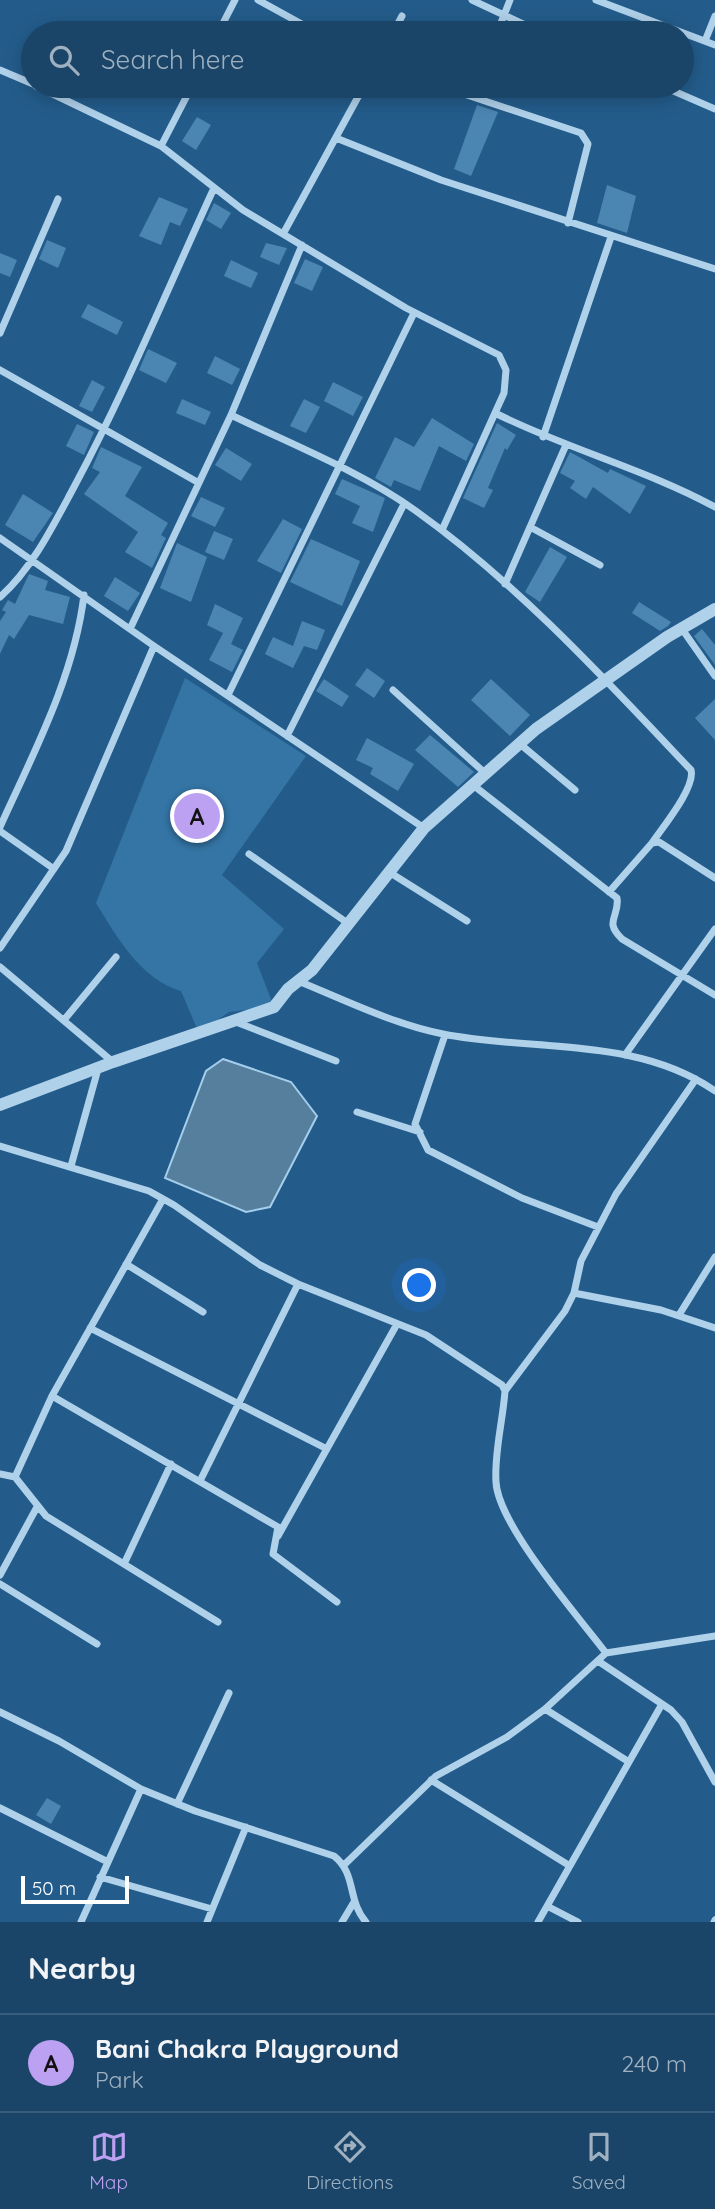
<!DOCTYPE html>
<html lang="en">
<head>
<meta charset="utf-8">
<style>
	:root { --surface:#1a4568; --page:#234c6e; --text:#f1f3f6; --muted:#9fb1c0; --line:#385d7c; --accent:#bca0f2 }
	body { margin:0; font-family:Quicksand,sans-serif; background:var(--page); color:var(--text) }
	.scale { position:absolute; left:21px; bottom:18px; width:108px; box-sizing:border-box; padding-left:7px; border:4px solid #fff; border-top:0; font-size:19px; line-height:24px; white-space:nowrap; color:#fff; -webkit-text-stroke:5px #235c8b; paint-order:stroke }
	.you { position:absolute; left:420px; top:1286px; width:24px; height:24px; margin:-18px; border:5px solid #fff; border-radius:50%; background:#1a73e8; box-shadow:0 0 0 10px #1a73e833 }
	.badge { display:grid; place-items:center; width:46px; height:46px; border-radius:50%; background:var(--accent); color:#111; font-size:23px; font-weight:700 }
	.pin { position:absolute; translate:-50% -50%; border:4px solid #fff; box-shadow:0 2px 7px #0006 }
	.list { margin:0; padding:0; list-style:none }
	h2 { display:flex; justify-content:space-between; align-items:center; height:91px; margin:0; padding:0 28px; font-size:30px }
	h2 small { font-size:23px; font-weight:400; color:var(--muted) }
	.list li { display:grid; grid-template-columns:46px 1fr auto; gap:21px; align-items:center; box-sizing:border-box; height:98px; padding:0 28px; border-top:2px solid var(--line) }
	.list b { display:block; font-size:26px; white-space:nowrap }
	.list p { margin:0; font-size:23px; white-space:nowrap; color:var(--muted) }
	.list em { font-size:23px; font-style:normal; color:var(--muted) }
	.icon { flex:none; width:38px; height:38px; fill:none; stroke:currentColor; stroke-width:2; stroke-linecap:round; stroke-linejoin:round }
	.map { position:relative; flex:none; width:715px; height:1922px; overflow:hidden }
	.search { position:absolute; background:var(--surface); box-shadow:0 4px 18px #0003; left:21px; right:21px; top:21px; height:77px; display:flex; align-items:center; gap:18px; box-sizing:border-box; padding:0 24px; border-radius:38px; color:var(--muted); font-size:26px }
	.sheet { height:189px; background:var(--surface) }
	nav { display:flex; justify-content:space-around; align-items:center; box-sizing:border-box; height:98px; border-top:2px solid var(--line); background:var(--surface); font-size:19px; color:var(--muted) }
	nav a { display:grid; justify-items:center; gap:4px }
	nav .on { color:var(--accent) }
	.map>svg:first-child { display:block }
	.green { fill:#3475a5 }
	.water { fill:#567e9d; stroke:#a4ceeb; stroke-width:2 }
	.building { fill:#4b86b2 }
	.lines { fill:none; stroke-linecap:round; stroke-linejoin:round }
	.minor { stroke:#b0d1ea; stroke-width:7 }
	.tertiary { stroke:#b0d1ea; stroke-width:12 }
</style>
</head>
<body>
<div class="map">
<svg width="715" height="1922" viewBox="0 0 715 1922">
	<rect width="100%" height="100%" fill="#235c8b"/>
	<path class="green" d="M185 678 306 756 222 875 284 929 257 963 274 1007 229 1012 199 1033 181 991C140 979 117 937 96 903Z"/>
	<path class="water" d="M223 1059 291 1082 317 1116 270 1207 246 1212 165 1178 206 1071Z"/>
	<path class="building" d="M477 105 498 112 471 176 454 169Z
		M197 117 211 125 196 150 182 141Z
		M607 185 636 196 627 233 597 223Z
		M159 197 188 209 180 226 170 222 161 245 139 236Z
		M214 203 231 213 221 229 206 220Z
		M47 240 66 248 58 268 39 259Z
		M266 243 287 248 279 265 260 257Z
		M0 253 17 260 10 277 0 273Z
		M305 259 323 267 312 291 294 283Z
		M231 260 258 273 251 288 224 276Z
		M88 304 123 322 117 335 81 317Z
		M148 349 177 363 166 383 139 370Z
		M215 356 240 369 232 385 207 373Z
		M92 380 105 387 92 412 79 406Z
		M333 382 363 397 353 416 324 401Z
		M182 399 211 412 205 425 176 413Z
		M304 399 320 407 306 433 290 426Z
		M432 418 474 444 466 461 439 446 420 491 394 480 391 487 375 478 395 437 414 447Z
		M497 423 516 435 507 450 505 448 488 488 493 490 484 508 463 498Z
		M77 424 94 432 84 455 66 446Z
		M101 447 142 467 125 496 168 523 161 535 166 538 152 568 125 552 138 532 84 494 100 472 92 468Z
		M226 448 252 464 241 481 215 465Z
		M570 452 608 473 610 469 646 486 630 514 593 487 586 499 570 488 575 481 560 473Z
		M342 479 385 498 373 532 352 523 360 506 335 494Z
		M23 494 53 513 33 542 5 525Z
		M201 497 225 508 215 527 191 516Z
		M283 519 302 529 281 573 257 561Z
		M214 531 233 539 224 560 205 552Z
		M311 539 360 561 342 606 290 582Z
		M177 543 207 557 191 602 160 588Z
		M550 547 567 557 540 602 525 592Z
		M29 574 48 581 45 590 70 597 63 624 29 615 14 639 9 635 0 654V621L6 612 2 610 8 600 15 604Z
		M115 577 140 593 128 611 104 596Z
		M639 602 671 622 668 626 660 631 632 613Z
		M215 604 243 618 231 644 243 650 232 672 209 660 223 633 207 625Z
		M302 621 325 630 317 650 304 646 293 668 265 654 273 637 293 646Z
		M702 629 715 645V665L694 636Z
		M367 668 385 681 374 698 355 685Z
		M324 679 349 696 342 707 316 691Z
		M491 679 530 715 510 736 471 700Z
		M715 699V740L695 718Z
		M430 735 474 772 458 787 415 750Z
		M367 738 414 764 398 791 370 774 373 768 356 760Z
		M47 1798 61 1806 51 1824 36 1815Z"/>
	<g class="lines">
		<path class="minor" d="M258 0 318 33
			M472 0 542 33
			M596 0 715 45
			M218 33 235 0
			M393 33 402 16
			M497 33 510 0
			M705 41 715 16
			M0 70 33 84
			M36 86 161 146 243 210 406 308 499 355 506 370 504 393 442 530
			M440 86 581 133 588 144 568 223
			M662 86 715 109
			M336 138 441 180 715 269
			M161 146 192 86
			M283 234 364 86
			M0 333 58 199
			M0 370 199 483
			M495 413C567 449 645 469 715 507
			M231 415C293 445 360 471 416 511 518 584 605 679 691 770 696 787 662 828 652 843
			M543 437 611 237
			M530 527 600 565
			M0 538 154 646 424 828
			M505 584 566 445
			M0 597C32 569 54 524 74 487 126 390 168 288 214 188
			M130 629 231 415 302 245
			M682 629 715 676
			M393 690 486 774
			M228 695 414 313
			M287 736 404 504
			M520 744 575 790
			M473 785 617 898C620 917 603 921 622 939L715 995
			M0 827C34 752 74 677 84 595
			M0 831 54 869
			M249 854 349 924
			M389 872 467 921
			M609 892 652 843 659 842 715 878
			M0 948 66 851 154 646
			M0 967 113 1062
			M298 981C345 1000 393 1024 443 1034 534 1052 636 1036 715 1091
			M64 1020 116 957
			M236 1022 336 1061
			M445 1035 415 1124 428 1150 434 1153 522 1198 598 1227
			M625 1055 715 929
			M357 1112 420 1132
			M0 1146 149 1191 174 1205 260 1265 298 1284 426 1335 502 1385 505 1391C503 1420 494 1453 496 1482 498 1525 578 1616 606 1653
			M71 1166 98 1069
			M163 1199 52 1396 15 1477 46 1516 218 1622
			M126 1264 203 1312
			M574 1293 661 1310 715 1328
			M679 1315 715 1257
			M90 1328 327 1449
			M505 1391 565 1311 574 1293 581 1261 616 1194 696 1079
			M52 1396 278 1527 273 1554 337 1602
			M0 1474 15 1477
			M200 1481 298 1284
			M278 1536 397 1324
			M124 1564 171 1464
			M0 1575 37 1507
			M0 1584 97 1644
			M598 1661 671 1710 682 1722 715 1782
			M545 1709 629 1762
			M0 1712 59 1741 141 1789 195 1811 334 1856C357 1874 347 1901 366 1922
			M431 1780 570 1866
			M177 1804 229 1693
			M0 1808 106 1861
			M345 1864 436 1776 507 1737 545 1709 606 1653 715 1636
			M100 1877 212 1909
			M547 1906 578 1922
			M81 1922 141 1789
			M207 1922 246 1827
			M342 1922 354 1902
			M538 1922 662 1704
			M714 1922 715 1920"/>
		<path class="tertiary" d="M0 1105 113 1062 274 1007 288 989 312 970 424 828 536 729 667 637 715 609"/>
	</g>
</svg>
<div class="scale">50 m</div>
<div class="you"></div>
<div class="pin badge" style="left:197px;top:816px">A</div>
<div class="search"><svg class="icon" aria-label="search" viewBox="0 0 24 24"><circle cx="10" cy="10" r="6"/><path d="M15 15l6 6"/></svg>Search here</div>
</div>
<section class="sheet">
<h2>Nearby<small></small></h2>
<ul class="list">
<li><span class="badge">A</span><div><b>Bani Chakra Playground</b><p>Park</p></div><em>240 m</em></li>
</ul>
</section>
<nav>
<a class="on"><svg class="icon" aria-label="map" viewBox="0 0 24 24"><path d="M3 6l6-2 6 2 6-2v14l-6 2-6-2-6 2zM9 4v14M15 6v14"/></svg>Map</a>
<a><svg class="icon" aria-label="directions" viewBox="0 0 24 24"><path d="M12 3l9 9-9 9-9-9zM9 14v-3h6M13 9l2 2-2 2"/></svg>Directions</a>
<a><svg class="icon" aria-label="saved" viewBox="0 0 24 24"><path d="M7 4h10v16l-5-4-5 4z"/></svg>Saved</a>
</nav>
</body>
</html>
